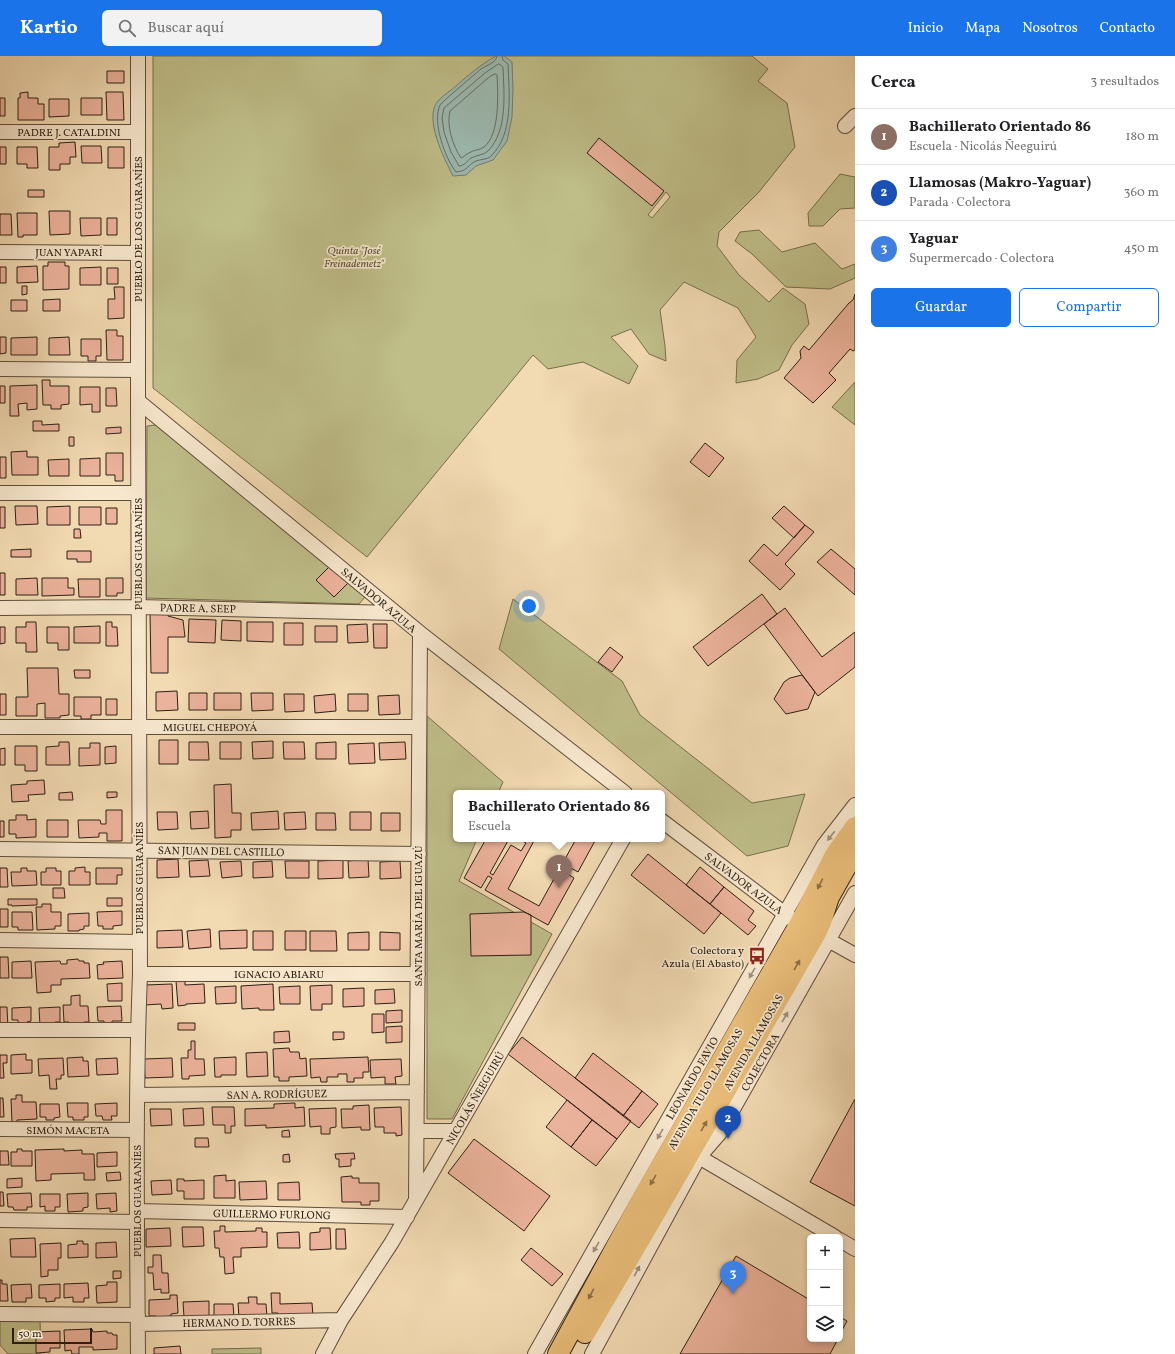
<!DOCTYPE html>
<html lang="es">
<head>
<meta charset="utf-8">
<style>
	:root { --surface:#fff; --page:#f2f2f2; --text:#202124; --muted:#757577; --line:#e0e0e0; --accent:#1a73e8 }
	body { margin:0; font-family:Vollkorn,serif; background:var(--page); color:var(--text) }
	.controls { position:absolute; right:12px; bottom:12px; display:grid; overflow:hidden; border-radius:6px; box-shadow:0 2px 6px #0003 }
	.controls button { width:36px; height:36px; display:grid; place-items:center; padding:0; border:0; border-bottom:1px solid var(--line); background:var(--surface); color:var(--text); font:20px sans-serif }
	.scale { position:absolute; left:12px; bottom:10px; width:80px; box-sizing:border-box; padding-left:4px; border:2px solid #2e2015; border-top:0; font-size:11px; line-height:14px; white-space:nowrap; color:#2e2015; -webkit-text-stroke:3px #f7e7cd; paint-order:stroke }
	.you { position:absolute; left:529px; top:550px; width:14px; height:14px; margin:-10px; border:3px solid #fff; border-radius:50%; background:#1a73e8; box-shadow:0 0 0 6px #1a73e833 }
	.badge { display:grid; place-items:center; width:26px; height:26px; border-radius:50%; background:var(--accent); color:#fff; font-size:13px; font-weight:700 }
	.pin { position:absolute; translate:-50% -33px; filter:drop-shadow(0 1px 2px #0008) }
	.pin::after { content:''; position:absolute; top:21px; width:14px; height:12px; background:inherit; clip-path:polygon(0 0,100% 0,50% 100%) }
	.popup { position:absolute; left:453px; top:734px; width:212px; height:52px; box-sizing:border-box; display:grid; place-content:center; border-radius:6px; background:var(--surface); filter:drop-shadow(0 1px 3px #0005); font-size:13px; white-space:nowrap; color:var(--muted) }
	.popup b { font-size:15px; color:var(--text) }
	.popup::after { content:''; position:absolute; left:50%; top:100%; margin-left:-8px; border:8px solid transparent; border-top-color:var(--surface) }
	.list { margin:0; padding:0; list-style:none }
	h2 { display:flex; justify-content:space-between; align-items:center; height:52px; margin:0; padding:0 16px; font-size:17px }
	h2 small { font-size:13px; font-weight:400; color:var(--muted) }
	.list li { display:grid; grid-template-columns:26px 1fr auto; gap:12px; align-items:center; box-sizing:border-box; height:56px; padding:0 16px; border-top:1px solid var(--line) }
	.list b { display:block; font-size:15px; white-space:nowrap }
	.list p { margin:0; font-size:13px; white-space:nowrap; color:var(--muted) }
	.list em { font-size:13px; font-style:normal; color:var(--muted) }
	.actions { display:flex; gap:8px; padding:12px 16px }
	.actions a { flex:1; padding:9px 0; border:1px solid var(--accent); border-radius:6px; text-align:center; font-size:14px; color:var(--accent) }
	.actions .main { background:var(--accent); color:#fff }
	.icon { flex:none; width:22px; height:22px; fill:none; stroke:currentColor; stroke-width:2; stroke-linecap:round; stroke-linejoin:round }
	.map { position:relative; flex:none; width:855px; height:1298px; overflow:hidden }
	header { display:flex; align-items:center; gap:24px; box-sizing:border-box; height:56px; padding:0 20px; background:var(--accent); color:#fff }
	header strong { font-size:19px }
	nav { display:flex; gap:22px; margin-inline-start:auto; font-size:14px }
	.search { width:280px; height:36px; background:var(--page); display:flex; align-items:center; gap:10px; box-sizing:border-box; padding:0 14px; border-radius:6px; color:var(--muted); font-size:15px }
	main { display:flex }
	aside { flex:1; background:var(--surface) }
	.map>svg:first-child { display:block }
	.green { fill:#bfbe89; stroke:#766f4f; fill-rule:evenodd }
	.water { fill:#9cbab1; stroke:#707c73 }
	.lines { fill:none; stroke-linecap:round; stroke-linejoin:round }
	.shore { stroke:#656d63; stroke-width:1 }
	.building { fill:#ecb39c; stroke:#2e2015 }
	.minor-casing { stroke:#5f4e3c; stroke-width:16 }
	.highway-casing { stroke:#2e2015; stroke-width:22 }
	.minor { stroke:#f7e7cd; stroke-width:14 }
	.highway { stroke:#e9bd79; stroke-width:20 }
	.oneway { fill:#9d8d7a }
	.oneway2 { fill:#8c6e47 }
	.labels { text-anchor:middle; stroke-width:3.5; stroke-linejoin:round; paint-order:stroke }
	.street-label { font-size:11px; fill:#2e2015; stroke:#f7e7cd }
	.park-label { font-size:11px; font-style:italic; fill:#5a4f38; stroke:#f7e7cd }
	.poi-label { font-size:11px; fill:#2e2015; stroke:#f7e7cd; text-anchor:end }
</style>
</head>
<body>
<header>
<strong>Kartio</strong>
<div class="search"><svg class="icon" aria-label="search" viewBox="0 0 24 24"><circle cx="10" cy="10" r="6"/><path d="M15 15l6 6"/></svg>Buscar aquí</div>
<nav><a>Inicio</a><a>Mapa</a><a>Nosotros</a><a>Contacto</a></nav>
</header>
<main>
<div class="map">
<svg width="855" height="1298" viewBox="0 0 855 1298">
	<rect width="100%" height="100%" fill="#f2dab2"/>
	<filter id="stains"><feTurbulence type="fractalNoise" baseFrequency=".005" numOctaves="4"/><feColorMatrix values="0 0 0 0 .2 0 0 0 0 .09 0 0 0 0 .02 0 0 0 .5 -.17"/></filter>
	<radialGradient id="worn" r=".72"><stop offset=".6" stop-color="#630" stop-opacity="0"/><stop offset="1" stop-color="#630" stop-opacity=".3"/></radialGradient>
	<path class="green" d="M153 0H752L768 13 758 25 787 47 795 91 759 136 719 176 717 190 739 219 769 246 783 232 805 248 809 268 792 289 779 314 758 323 736 327 737 304 756 281 738 252 684 226 660 254 665 290 666 305 649 298 631 273 611 281 638 310 629 328 583 306 548 313 533 299 367 501 153 332ZM666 136 670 141 652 162 648 159Z
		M840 118 855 121V152L840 153 823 170H809L808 157Z
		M759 174 782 196 815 187 842 213 855 208V222L830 233 786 231 752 198 735 185 740 176Z
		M855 326V369L832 351Z
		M156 369 365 541 359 548 146 542 147 370Z
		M513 543 622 625 640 659 752 747 805 738 788 790 747 800 499 593Z
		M427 660 503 726 498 737H456V783H477L459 825 552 878 452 1063H427Z
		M0 1265H40L41 1298H8L0 1289Z
		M261 1292V1298H212V1293Z"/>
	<path class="water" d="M496 0H504L512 6 513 33 512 61 507 85 493 104 476 110 466 119 453 120C445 104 423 62 438 45 443 39 451 35 457 29 470 18 480 9 496 0Z"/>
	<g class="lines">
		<path class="shore" d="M497 0C496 7 487 9 481 13 476 17 442 46 440 49 432 66 445 102 456 116 467 115 466 111 474 106 479 103 487 104 491 100 514 78 509 37 508 8L503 4 502 0
			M499 8 503 11C504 38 508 74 488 95 484 99 477 99 471 102 467 105 464 110 459 110L451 96 444 76 442 62 444 52 485 17Z
			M495 18 497 19C498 38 500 79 484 91 480 94 473 94 469 97 466 98 464 101 461 102 453 90 446 69 450 55L488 22Z"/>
	</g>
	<path class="building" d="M107 15H124V27H107Z
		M28 36V42H38V48H44V64H18V42H20V37Z
		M106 36H123L124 64H107Z
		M0 42H5V60H0Z
		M81 42H102V59H81Z
		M49 43H69V60L49 61Z
		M599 82 664 135 652 150 587 97Z
		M75 86 76 101H70V108H60V114H49V91H59V87Z
		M81 90H101L102 107H82Z
		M0 91H6V108H0Z
		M17 91H37L38 112H27V108H17Z
		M108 91H124V112H108Z
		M28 134H44V141H28Z
		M49 155H70V178L50 179Z
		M17 157H37V179H23V181H18Z
		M0 158H11L12 179H0Z
		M80 162H101V179L81 180Z
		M107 162H117V179H107Z
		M48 206H65V210H69V233L43 234V210H48Z
		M37 210 38 226 17 227V211Z
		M0 211H6V227H0Z
		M101 211V229H80V212Z
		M107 212H118V228H107Z
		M22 230H27V238L22 239Z
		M114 231H124V262L108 263V243H115Z
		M855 238V294L853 295 850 293 829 317 836 324 813 347 784 322 801 302 800 295 804 290 809 294 849 247 853 244Z
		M60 243V255H43V244Z
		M11 244H27V255H11Z
		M106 274H117V280H123V304H107Z
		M0 281H6V297L0 298Z
		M37 281V299H11V282Z
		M69 281 70 299H49V282Z
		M81 283H101V300H96V305H88V300H81Z
		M42 324H50V330H69V348L61 349V353H51V349H43Z
		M37 329V353L27 354V347L18 348 19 360H10V330Z
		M0 330H5V347H0Z
		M80 331H100V356H92V348L80 349Z
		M106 332H116L117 350H106Z
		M33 365H42V369L59 368V375H33Z
		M121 371V377L106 378V372Z
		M69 381H74V390H69Z
		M705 387 724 402 709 421 690 406Z
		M27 395V401H38V419H12L11 396Z
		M106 397H123V425H115V419H106Z
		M0 401H6V422H0Z
		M100 402V420H80V403Z
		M69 403V420H49L48 404Z
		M15 450H37L38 468 16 469Z
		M70 450V469H47V451Z
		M784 450 805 469 794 482 772 462Z
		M0 451H5V472H0Z
		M79 451H101V469H79Z
		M106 452H117V468H106Z
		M805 469 814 476 785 508 795 518 780 534 749 505 764 488 777 500Z
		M74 473H80L81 482H74Z
		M31 493V501H11V494Z
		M831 493 855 513V539L817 506Z
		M67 495H91V506H77V503H67Z
		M330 510 348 527 334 541 316 524Z
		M0 517H5V539H0Z
		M37 522 38 539H16V523Z
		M42 522H68V532H74V539L42 540Z
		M106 522H123V537H117V540H106Z
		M78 523H100V541H79Z
		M762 538 777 558 708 610 693 591Z
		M785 552 822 601 855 576V611L818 640 764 568Z
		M150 556 169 557 168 560 183 564 185 581H168V617H151Z
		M189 563 216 564 215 587 188 586Z
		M222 564 241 565V585L221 584Z
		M26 566H36L37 596H26V587H16V571H26Z
		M106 566H112V571H117L118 590H106Z
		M247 566H273V586L247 585Z
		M284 567H303V589H284Z
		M367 568 368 586 348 587 347 569Z
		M373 568H387V592H374Z
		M100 570V587H74V571Z
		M315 570H337V586H315Z
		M0 571H5V587L0 588Z
		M47 571H69V594H58V587H47Z
		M610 591 623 601 612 616 598 606Z
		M27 612H58L59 638H69V659L60 660V662H45V647L37 648V660H16V641H28Z
		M74 614H90V622H75Z
		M802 619 815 636 808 653 786 658 774 643 784 626 790 622Z
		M177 635 178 654 156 655V636Z
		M189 637H207V654H189Z
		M214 637H241V654H214Z
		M251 637H273V654L252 655Z
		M0 638H6V659H0Z
		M284 638H304V655L285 656Z
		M335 638 336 655 315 657 314 640Z
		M348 638H368V655H348Z
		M399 639 400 658 379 659 378 640Z
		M74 641H101V659H91V663H81V660H74Z
		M106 643H117V659H106Z
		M159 684H178V708H159Z
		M273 685V702L253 703 252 686Z
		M59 686H69L70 709H46V691L59 690Z
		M189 686H208L209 704H189Z
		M220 686H241V703H220Z
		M283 686H304L305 703H284Z
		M336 686V703H316V687Z
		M405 686 406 703 380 704 379 687Z
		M90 687H100V709L79 710V692H90Z
		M374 687 375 707 349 708 348 688Z
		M15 690H37V715H25V709H15Z
		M116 690V707L105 708V691Z
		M5 692V709H0V693Z
		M44 724 45 738 28 739 29 745 12 746 11 729 27 728V725Z
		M231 728 232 757H241V774H231V781L215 782 214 729Z
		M72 736 73 744H59V737Z
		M107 736H117V741L107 742Z
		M106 754H122V785H107V777H99V781L79 782 78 764H100L101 768H106Z
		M208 755 209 772 191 773 190 756Z
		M278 755 279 773 252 774 251 757Z
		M157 756H177L178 773 158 774Z
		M305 756 306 773 285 774 284 757Z
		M350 756H371V774H350Z
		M316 757H335L336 774H316Z
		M381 757H400V775H381Z
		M16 759H27V764L36 763V781L16 782V778H9V764H16Z
		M47 764H68V781H47Z
		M0 765H4V781H0Z
		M486 783H497L500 784V783H509L490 817 493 819 511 789 521 795 526 787 519 783H535L508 833 539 850 576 783H596L578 816 569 811 566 817 574 822 548 869 485 834 492 822 488 820 481 832 464 822Z
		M648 798 721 857 704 878 631 819Z
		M178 803 179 821 157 822V804Z
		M368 803 369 821 349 822 348 805Z
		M208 804 210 820 190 821 189 805Z
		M343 804V822L318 823V805Z
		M241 805 242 820 222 822 220 806Z
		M272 805 273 821 253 822V806Z
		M285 805H309V822H286Z
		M400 805 401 822 380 823V806Z
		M85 811V816H90V829H69V815H75V812Z
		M700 811 724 831 710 848 686 829Z
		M0 812H7L8 831H0Z
		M21 812H27V815H36L37 829 12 830 11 816H21Z
		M46 812H56V815H61V829H41V816H46Z
		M96 812H122V819H117V828H96Z
		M724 831 754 855 748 864 756 870 748 879 710 848Z
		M53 832H64L65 842H53Z
		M107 842H122V850H107Z
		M8 843H37V849L12 850V849H8Z
		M42 848H51V856H61V870H55V873L37 874 36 851H42Z
		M0 853H8V871H0Z
		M122 855V869L113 870V873H103V870H98L97 856Z
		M12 856H32L33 874H18V871H12Z
		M524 856 531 859V899L471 900 470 858Z
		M89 857V870H84V873L79 874V875H68V858Z
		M210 873 211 891 189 893 187 875Z
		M182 874 183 891 157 892V875Z
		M247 874V892L220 893 219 875Z
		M253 875H273V894H253Z
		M285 875H306V894H285Z
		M310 875H336L337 895H310Z
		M369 876V894H348V877Z
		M380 876 400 877V894H380Z
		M0 901H8L9 922H0Z
		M78 903 79 905H84V907H89L90 922 61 923V929H51V936L37 937 35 906 60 905 61 908H67V904Z
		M31 905 32 922H12V906Z
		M122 905 123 922 98 923 97 909 104 908 103 906Z
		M176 925H185V929L204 928 205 947 186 948V949L178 950Z
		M122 927V945H108L107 928Z
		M172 928 173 952 162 953 161 948 145 949V929Z
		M273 928 274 954H259V952L242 953 241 930Z
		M332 929V948H322V954H311L310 930Z
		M236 930V947L216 948 215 931Z
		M300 930V948H280L279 931Z
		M364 932V950L343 951V933Z
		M394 933 395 947 375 948V934Z
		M80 939V950H88L89 966H84V973L69 974V966H64L63 949H71V940Z
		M121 950 122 965H112V968H104V965H98L97 951Z
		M0 951H7L8 973H0Z
		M31 951V965L27 966V968L18 969V964H12V952Z
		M60 951V966H55V969L40 970 39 952Z
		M402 954V966L386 967V955Z
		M372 958H384V976L372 977Z
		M178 967H195V974H178Z
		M402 970V986L386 987V971Z
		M289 975 290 986 274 987V976Z
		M333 976H344V983L333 984Z
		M522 981 631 1065 617 1083 508 998Z
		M191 985H195V1003H204L205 1019 189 1020V1023H182L181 1002H188V994H191Z
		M289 992 290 996H299L300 1003 306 1002 307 1020 289 1021V1025H279V1021H274L273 993Z
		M267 996 268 1020 247 1021 246 997Z
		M593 997 642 1035 623 1060 575 1022Z
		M26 998V1004H32V1017L11 1018V999Z
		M0 999H7V1007H3L4 1022H0Z
		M83 1001V1005H88L89 1020 68 1021 67 1002Z
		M236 1001V1019H221V1021H215L214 1002Z
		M368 1001 369 1016H363V1022H354V1026H347V1018H338V1021H327V1026H321L320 1021 311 1022 310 1003Z
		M63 1002 64 1019H61V1023H56L57 1033H50L49 1019 39 1020 38 1003Z
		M117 1002 118 1018 97 1019 96 1003Z
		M172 1002 173 1021 145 1022 144 1003Z
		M401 1003 402 1020 395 1021 396 1028H385V1021L371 1022 370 1004Z
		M642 1035 658 1048 639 1072 623 1060Z
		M16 1039H22V1046H36L37 1063 17 1064V1067H12L11 1043H16Z
		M0 1042H3L4 1061H0Z
		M855 1043V1150L810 1126Z
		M567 1044 592 1064 571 1091 546 1071Z
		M67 1047H88V1061H84V1064H73V1061H68Z
		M117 1047V1060H111L112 1064H103L102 1060H96L95 1048Z
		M295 1047V1052L304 1051 305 1070 266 1072V1069L245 1070V1053L274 1052V1048Z
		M40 1048H59L60 1061 54 1062V1064H46V1061H40Z
		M369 1049 370 1074H361V1071L342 1072 341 1053H353V1050Z
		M212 1051H234L235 1070H231V1077H225V1069H213Z
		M401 1051 402 1079 396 1080V1077H384V1071H375L374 1052Z
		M203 1052 204 1069 184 1070 183 1053Z
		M336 1052V1071L330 1072V1078H321V1070L310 1071 309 1053Z
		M150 1053H171L172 1069 151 1070Z
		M592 1064 617 1083 596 1110 571 1091Z
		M289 1074 290 1081H282V1075Z
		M195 1082H208L209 1091H195Z
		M474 1083 550 1140 524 1175 448 1117Z
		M17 1093H22V1095H32V1110H11V1096H17Z
		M64 1093V1095L82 1094V1098H94L95 1124H84V1117L51 1118V1124L36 1125 35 1094Z
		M0 1095H8L9 1109H0Z
		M117 1096V1110L97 1111V1097Z
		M354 1097 355 1103H351V1110L339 1111V1103H336L335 1098Z
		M289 1098 290 1106H283V1099Z
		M120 1116 121 1124 107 1125 106 1117Z
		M226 1119V1125L235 1124V1142H214V1120Z
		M352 1120V1122H359V1127H379V1145H370V1149H361V1146H342L341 1121Z
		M22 1122V1131L7 1132V1123Z
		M177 1123H184V1125L204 1124V1143H184V1135H177Z
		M171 1124 172 1138 152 1139 151 1125Z
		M266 1125 267 1143 240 1144 239 1126Z
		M299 1126 300 1144H278V1127Z
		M0 1136H3L4 1150H0Z
		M31 1137 32 1151H27V1154H14L13 1151H8L7 1138Z
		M88 1137V1151L83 1152V1155L68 1156 67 1138Z
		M116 1137 117 1155 110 1156V1152L97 1153 96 1138Z
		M40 1138H60V1151H55V1155H45V1150L40 1151Z
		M220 1170H225V1176L256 1175V1172H262V1176H267V1191L241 1192V1201H233L234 1217 225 1218 224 1201H220L219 1192H215L214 1175H220Z
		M182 1171H203L204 1190 183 1191Z
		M170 1172 171 1190 146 1191V1173Z
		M320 1172H330L331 1193 310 1194V1177L320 1176Z
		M336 1173H345L346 1193H336Z
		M299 1176 300 1192H278L277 1177Z
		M35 1182 36 1201H11L10 1183Z
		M77 1185H83V1188H88V1201L68 1202V1189L77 1188Z
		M116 1186 117 1201 96 1202V1187Z
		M61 1187V1202H58V1214H48V1220L41 1221 40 1188Z
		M531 1192 563 1218 552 1230 521 1204Z
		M153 1199H161L162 1217H168L169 1237H161V1233L154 1234 153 1217H148V1211H153Z
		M736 1200 810 1244V1283H838L830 1298H680Z
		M113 1215H121V1222L113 1223Z
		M0 1224H2V1228H7L8 1245H0Z
		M107 1226H117V1246L97 1247 96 1230 107 1229Z
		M88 1227 89 1242H84V1246H73V1241L64 1242V1228Z
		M31 1228 32 1242H26V1246H12L11 1229Z
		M60 1228V1242H55V1245L46 1246V1242H39V1229Z
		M271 1237H280V1248L312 1247 313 1260 278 1261V1257H272Z
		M170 1239H177L178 1257 171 1258V1260L162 1261 156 1264V1260H149V1244L170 1243Z
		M248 1241H257V1248H266L267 1261H239L238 1247H249Z
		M209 1245V1260L184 1261 183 1246Z
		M214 1248H233L234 1261H214Z
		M840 1261 847 1265 840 1278Z
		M92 1273 93 1276 107 1275V1277H112L113 1279H117V1293L93 1294V1291H79V1298H72L71 1294 65 1295 64 1274Z
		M60 1275V1292H50V1296L36 1297V1276Z
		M180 1290 181 1298H154V1292Z"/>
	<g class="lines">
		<g class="minor-casing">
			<path id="minor" d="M138 0V345L140 918C135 1044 137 1171 138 1298
				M845 70 855 60
				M0 76H138
				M0 196 138 197
				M0 313 138 314
				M138 345 420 577 625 737
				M0 437H138
				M0 552 138 551 396 557
				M0 671H419
				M662 765 793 864
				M0 793 419 798
				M821 880 855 899
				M0 884 140 886
				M140 918H418
				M0 974H137
				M137 1039 417 1036
				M0 1073 137 1074
				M417 1075H456
				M699 1101 835 1181
				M416 1143 420 577
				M137 1155 407 1161
				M0 1164 137 1166
				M840 1184 855 1193
				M0 1258 138 1259
				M138 1268 341 1264
				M323 1298 341 1264 392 1186 623 783
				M535 1298 824 789 855 749
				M592 1298 699 1101 719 1078 855 837"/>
		</g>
		<g class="highway-casing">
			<path id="highway" d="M585 1277 657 1154 816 877 821 866 829 841 855 795
				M558 1298 641 1145 799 869 835 799 855 771"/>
		</g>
		<use href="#minor" class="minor"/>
		<use href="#highway" class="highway"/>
	</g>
	<defs><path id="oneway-solid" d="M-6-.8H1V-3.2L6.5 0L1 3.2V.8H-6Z"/></defs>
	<g class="oneway">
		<use href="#oneway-solid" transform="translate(831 780) rotate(128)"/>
		<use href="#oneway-solid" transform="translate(752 917) rotate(120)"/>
		<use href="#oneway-solid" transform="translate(785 961) rotate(-60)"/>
		<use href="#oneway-solid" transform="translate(660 1078) rotate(120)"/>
		<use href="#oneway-solid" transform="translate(596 1191) rotate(120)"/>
		<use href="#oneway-solid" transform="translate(637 1215) rotate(-62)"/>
	</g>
	<g class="oneway2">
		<use href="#oneway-solid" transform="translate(820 828) rotate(117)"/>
		<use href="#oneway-solid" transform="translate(797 909) rotate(-60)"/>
		<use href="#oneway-solid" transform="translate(704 1070) rotate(-60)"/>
		<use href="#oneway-solid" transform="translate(653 1124) rotate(120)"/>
		<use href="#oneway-solid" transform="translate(591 1238) rotate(118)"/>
	</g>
	<defs>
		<g id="bus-bare" transform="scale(1.38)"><path d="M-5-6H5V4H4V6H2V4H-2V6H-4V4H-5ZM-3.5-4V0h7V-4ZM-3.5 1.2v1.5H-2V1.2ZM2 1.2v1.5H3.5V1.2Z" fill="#8f2418" stroke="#f7e7cd" stroke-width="2.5" paint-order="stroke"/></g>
	</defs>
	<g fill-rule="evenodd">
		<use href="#bus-bare" x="757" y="900"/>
	</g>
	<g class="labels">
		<g class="street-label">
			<text x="69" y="80">PADRE J. CATALDINI</text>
			<text transform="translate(138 173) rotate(-90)" y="4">PUEBLO DE LOS GUARANÍES</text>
			<text x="69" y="200">JUAN YAPARÍ</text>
			<text transform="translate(138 498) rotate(-90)" y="4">PUEBLOS GUARANÍES</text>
			<text transform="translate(379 544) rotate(40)" y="4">SALVADOR AZULA</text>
			<text transform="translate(198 552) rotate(1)" y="4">PADRE A. SEEP</text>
			<text x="210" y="675">MIGUEL CHEPOYÁ</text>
			<text transform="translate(221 795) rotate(1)" y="4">SAN JUAN DEL CASTILLO</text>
			<text transform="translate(139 822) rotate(-90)" y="4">PUEBLOS GUARANÍES</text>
			<text transform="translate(744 827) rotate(37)" y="4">SALVADOR AZULA</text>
			<text transform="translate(418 860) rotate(-90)" y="4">SANTA MARÍA DEL IGUAZÚ</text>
			<text x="279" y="922">IGNACIO ABIARU</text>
			<text transform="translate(753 986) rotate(-60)" y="4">AVENIDA LLAMOSAS</text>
			<text transform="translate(760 1006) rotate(-60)" y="4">COLECTORA</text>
			<text transform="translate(692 1022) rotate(-60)" y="4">LEONARDO FAVIO</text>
			<text transform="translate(705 1033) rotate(-60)" y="4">AVENIDA TULO LLAMOSAS</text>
			<text transform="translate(277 1038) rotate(-1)" y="4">SAN A. RODRÍGUEZ</text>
			<text transform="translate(475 1042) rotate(-60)" y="4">NICOLÁS ÑEEGUIRÚ</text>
			<text x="68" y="1078">SIMÓN MACETA</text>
			<text transform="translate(137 1145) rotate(-90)" y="4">PUEBLOS GUARANÍES</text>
			<text transform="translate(272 1158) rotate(1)" y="4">GUILLERMO FURLONG</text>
			<text transform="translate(239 1266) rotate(-1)" y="4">HERMANO D. TORRES</text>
		</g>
		<g class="park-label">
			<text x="354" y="198">Quinta "José<tspan x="354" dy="13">Freinademetz"</tspan></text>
		</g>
		<g class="poi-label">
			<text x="744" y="898">Colectora y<tspan x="744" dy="13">Azula (El Abasto)</tspan></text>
		</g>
	</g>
	<rect width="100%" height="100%" filter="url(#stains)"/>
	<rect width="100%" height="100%" fill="url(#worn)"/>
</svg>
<div class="controls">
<button>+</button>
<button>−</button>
<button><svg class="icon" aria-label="layers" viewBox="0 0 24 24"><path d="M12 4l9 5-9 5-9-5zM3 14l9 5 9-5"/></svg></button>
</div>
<div class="scale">50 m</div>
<div class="you"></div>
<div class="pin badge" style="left:559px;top:832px;background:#8d6e63">1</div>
<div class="popup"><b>Bachillerato Orientado 86</b>Escuela</div>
<div class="pin badge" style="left:728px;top:1083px;background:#1a4fb4">2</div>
<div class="pin badge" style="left:733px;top:1238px;background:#3f7fe0">3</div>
</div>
<aside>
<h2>Cerca<small>3 resultados</small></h2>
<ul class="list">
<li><span class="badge" style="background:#8d6e63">1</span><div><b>Bachillerato Orientado 86</b><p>Escuela · Nicolás Ñeeguirú</p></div><em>180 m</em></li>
<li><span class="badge" style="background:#1a4fb4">2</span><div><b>Llamosas (Makro-Yaguar)</b><p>Parada · Colectora</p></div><em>360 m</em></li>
<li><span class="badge" style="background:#3f7fe0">3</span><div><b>Yaguar</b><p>Supermercado · Colectora</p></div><em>450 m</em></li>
</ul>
<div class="actions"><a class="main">Guardar</a><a>Compartir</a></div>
</aside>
</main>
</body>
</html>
